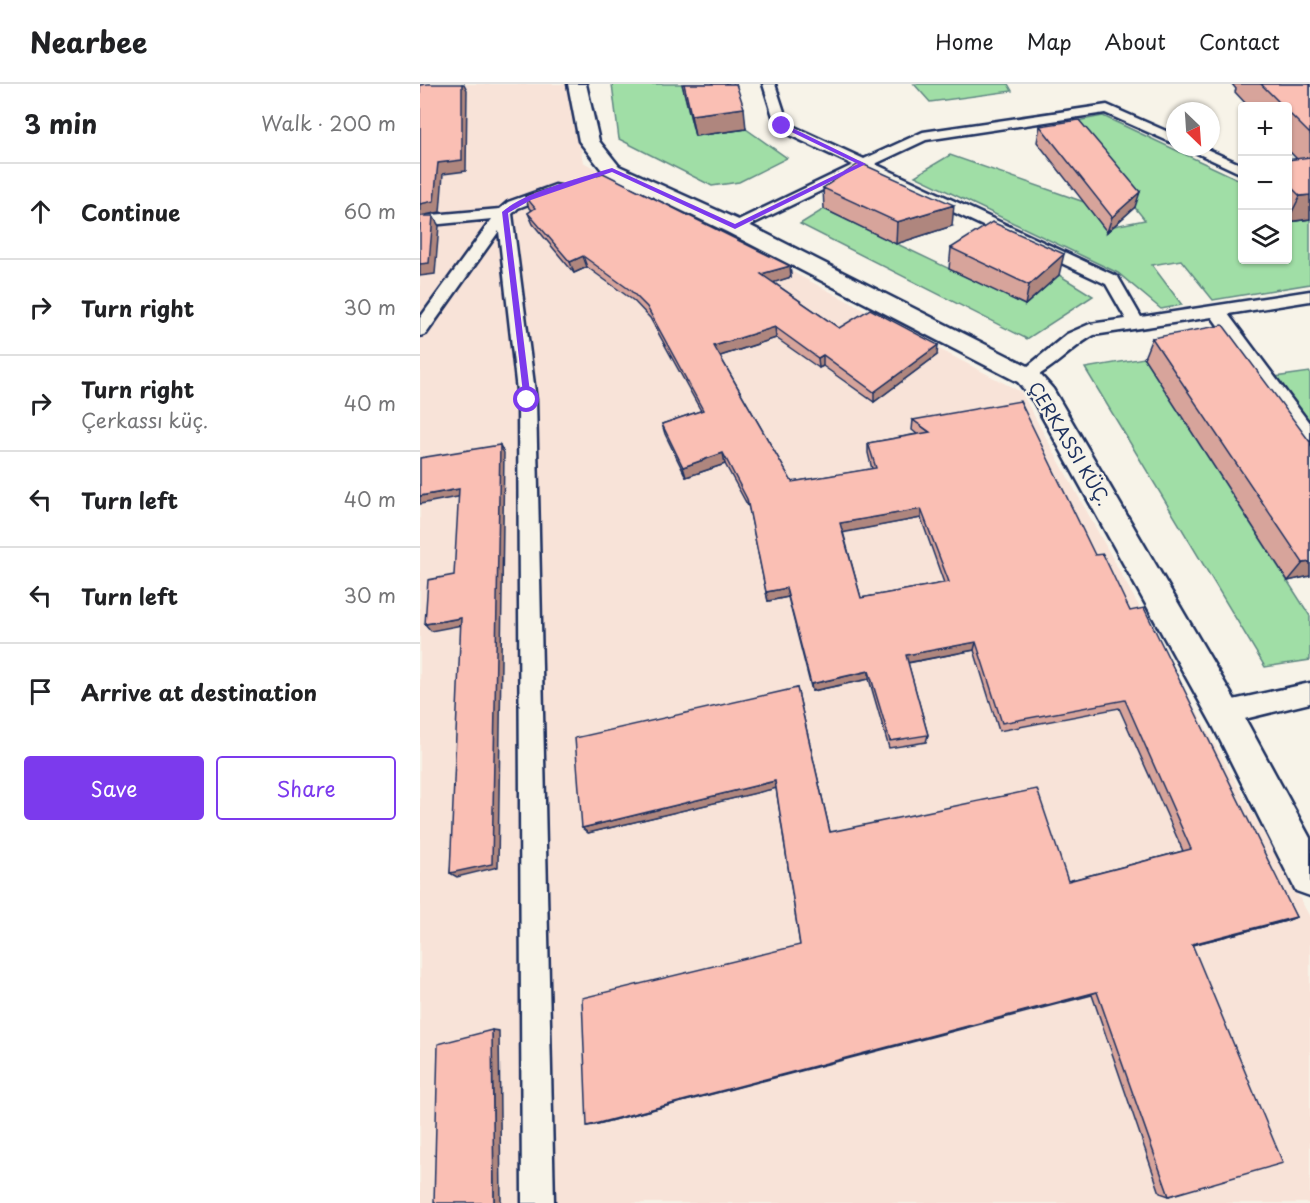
<!DOCTYPE html>
<html lang="en">
<head>
<meta charset="utf-8">
<style>
	:root { --surface:#fff; --page:#f2f2f2; --text:#202124; --muted:#757577; --line:#e0e0e0; --accent:#7c3aed }
	body { margin:0; font-family:"Playpen Sans",sans-serif; background:var(--page); color:var(--text) }
	.controls { position:absolute; right:18px; top:18px; display:grid; overflow:hidden; border-radius:6px; box-shadow:0 2px 4px #0004 }
	.controls button { width:54px; height:54px; display:grid; place-items:center; padding:0; border:0; border-bottom:2px solid var(--line); background:var(--surface); color:var(--text); font:30px sans-serif }
	.compass { position:absolute; left:746px; top:18px; width:54px; height:54px; border-radius:50%; background:var(--surface); box-shadow:0 2px 4px #0004; rotate:155deg }
	.stop { position:absolute; width:18px; height:18px; margin:-14px; border:4px solid #7c3aed; border-radius:50%; background:#fff }
	.stop.end { background:#7c3aed; border-color:#fff; box-shadow:0 2px 6px #0008 }
	.list { margin:0; padding:0; list-style:none }
	h2 { display:flex; justify-content:space-between; align-items:center; height:78px; margin:0; padding:0 24px; font-size:26px }
	h2 small { font-size:20px; font-weight:400; color:var(--muted) }
	.list li { display:grid; grid-template-columns:39px 1fr auto; gap:18px; align-items:center; box-sizing:border-box; height:96px; padding:0 24px; border-top:2px solid var(--line) }
	.list b { display:block; font-size:22px; white-space:nowrap }
	.list p { margin:0; font-size:20px; white-space:nowrap; color:var(--muted) }
	.list em { font-size:20px; font-style:normal; color:var(--muted) }
	.actions { display:flex; gap:12px; padding:18px 24px }
	.actions a { flex:1; padding:14px 0; border:2px solid var(--accent); border-radius:6px; text-align:center; font-size:21px; color:var(--accent) }
	.actions .main { background:var(--accent); color:#fff }
	.icon { flex:none; width:33px; height:33px; fill:none; stroke:currentColor; stroke-width:2; stroke-linecap:round; stroke-linejoin:round }
	.map { position:relative; flex:none; width:890px; height:1119px; overflow:hidden }
	header { display:flex; align-items:center; gap:36px; box-sizing:border-box; height:84px; padding:0 30px; background:var(--surface); border-bottom:2px solid var(--line) }
	header strong { font-size:28px }
	nav { display:flex; gap:33px; margin-inline-start:auto; font-size:21px }
	main { display:flex }
	aside { flex:1; background:var(--surface) }
	.map>svg:first-child { display:block }
	.built { fill:#f8e3d8 }
	.green { fill:#a0dea6; stroke:#5e8682; stroke-width:1.5 }
	.lines { fill:none; stroke-linecap:round; stroke-linejoin:round }
	.service-casing { stroke:#1b2f5e; stroke-width:5 }
	.tertiary-casing { stroke:#1b2f5e; stroke-width:5 }
	.service { fill:#f7f3e8; fill-rule:evenodd }
	.tertiary { fill:#f7f3e8; fill-rule:evenodd }
	.wall { fill:#d7a49b; stroke:#1b2f5e; stroke-width:1.5; fill-rule:evenodd }
	.shaded-wall { fill:#af867e; stroke:#1b2f5e; stroke-width:1.5 }
	.building { fill:#fabfb4; stroke:#1b2f5e; stroke-width:1.5; fill-rule:evenodd }
	.route { fill:#7c3aed }
	.labels { text-anchor:middle; stroke-width:5; stroke-linejoin:round; paint-order:stroke }
	.street-label { font-size:18px; fill:#1b2f5e; stroke:#f7f3e8 }
</style>
</head>
<body>
<header>
<strong>Nearbee</strong>
<nav><a>Home</a><a>Map</a><a>About</a><a>Contact</a></nav>
</header>
<main>
<aside>
<h2>3 min<small>Walk · 200 m</small></h2>
<ul class="list">
<li><svg class="icon" aria-label="ahead" viewBox="0 0 24 24"><path d="M12 20V5M6 11l6-6 6 6"/></svg><div><b>Continue</b></div><em>60 m</em></li>
<li><svg class="icon" aria-label="right" viewBox="0 0 24 24"><path d="M7 20v-9h11M14 6l5 5-5 5"/></svg><div><b>Turn right</b></div><em>30 m</em></li>
<li><svg class="icon" aria-label="right" viewBox="0 0 24 24"><path d="M7 20v-9h11M14 6l5 5-5 5"/></svg><div><b>Turn right</b><p>Çerkassı küç.</p></div><em>40 m</em></li>
<li><svg class="icon" aria-label="left" viewBox="0 0 24 24"><path d="M17 20v-9H6M10 6l-5 5 5 5"/></svg><div><b>Turn left</b></div><em>40 m</em></li>
<li><svg class="icon" aria-label="left" viewBox="0 0 24 24"><path d="M17 20v-9H6M10 6l-5 5 5 5"/></svg><div><b>Turn left</b></div><em>30 m</em></li>
<li><svg class="icon" aria-label="arrive" viewBox="0 0 24 24"><path d="M6 21V4h12l-3 4 3 4H6"/></svg><div><b>Arrive at destination</b></div></li>
</ul>
<div class="actions"><a class="main">Save</a><a>Share</a></div>
</aside>
<div class="map">
<svg width="890" height="1119" viewBox="0 0 890 1119">
	<rect width="100%" height="100%" fill="#f7f3e8"/>
	<filter id="ink" filterUnits="userSpaceOnUse"><feTurbulence type="fractalNoise" baseFrequency=".0167" numOctaves="2"/><feDisplacementMap in="SourceGraphic" scale="12" xChannelSelector="R" yChannelSelector="G"/><feConvolveMatrix kernelMatrix="1 2 1 2 8 2 1 2 1" color-interpolation-filters="sRGB"/></filter>
	<g filter="url(#ink)">
		<path class="built" d="M0 0H149L163 78 601 308 890 833V1119H0Z"/>
		<path class="green" d="M192 0H262L275 52 326 45 367 74 319 98 292 102 199 55Z
			M494 0H588L592 7 510 18Z
			M683 32 822 97V176H868V138L890 135V200L793 216 761 176 732 181 762 221 741 225 698 189 495 92 530 71 664 118 684 144 725 136 646 39Z
			M404 125 605 221 639 191 673 212 607 255 380 140Z
			M724 274 890 532V576L845 583 665 284Z
			M890 288V396L819 298Z"/>
		<g class="lines">
			<g class="service-casing">
				<path id="service" d="M343 0H355L368 40 444 75 503 48 687 21 755 51V60L685 29 506 56 455 80 698 193 721 233 890 207V217L808 230 890 340V361L883 359 792 233 674 251C655 260 617 301 601 296L598 292 601 288 647 250 670 240 706 235 686 200 444 86 320 146H310L307 143 310 140 433 81 357 45Z
					M764 63H782L822 81V90Z
					M135 101 140 102 142 105 140 108 98 124 92 130 116 316 134 1119H102L98 316 79 147 6 250 0 252V234L72 135 0 142V132L80 125 88 118Z
					M890 599V619L804 640 796 637 792 629 796 621 804 618Z"/>
			</g>
			<g class="tertiary-casing">
				<path id="tertiary" d="M148 0H166L179 57 199 82 323 138 616 286 633 305 816 618 890 754V812L876 807 792 640 614 318 598 298 307 148 185 90 159 57Z"/>
			</g>
			<use href="#service" class="service"/>
			<use href="#tertiary" class="tertiary"/>
		</g>
		<path class="wall" d="M262 0H316L326 45 275 52Z
			M812 0H890V135L867 138V76L877 75 867 65V22H828L815 8 816 5Z
			M620 42 715 123 687 148 617 58Z
			M403 104 532 142 476 160 404 125Z
			M105 112 370 182 371 193 353 198 419 244 517 271 454 318 403 282 399 284 356 254 300 272 372 398 452 385 448 369V359L497 350 492 346 493 336 675 471 710 527 876 833 866 837 772 861 749 1112 740 1109 672 911 174 1041 380 861 356 704 168 749 377 604 410 748 648 797 763 767 699 624 579 647 554 566 488 579 508 651 506 658 469 664 449 595 392 607 368 513 348 517 329 424 305 380 266 393 245 350 242 340 281 327 230 234 214 217 167 183 154 189 113 140 108 129 112 127 109 124ZM501 434 524 499 441 514 423 448Z
			M531 164 639 191 605 221 529 185Z
			M732 254 890 358V492L868 497 724 274Z"/>
		<path class="shaded-wall" d="M42 0H44L47 6 46 87 23 90 20 128 0 132V120L18 79Z
			M324 24 326 45 275 52 271 31Z
			M720 108 715 123 687 148 692 133Z
			M890 111V135L867 138 880 112Z
			M534 121 532 142 476 160 477 138Z
			M13 132 19 142 15 190 0 192V180Z
			M644 170 639 191 605 221 609 201Z
			M163 172 167 183 154 189 150 178Z
			M370 182 371 193 343 202 341 190Z
			M355 243 356 254 297 273 294 262Z
			M518 261 517 271 454 318V308Z
			M403 271V282L399 284 398 274Z
			M80 361 84 369 78 783 37 793 30 789Z
			M303 369 305 380 266 393 263 383Z
			M39 405 43 412 0 420V412Z
			M501 425V434L421 449 420 439Z
			M890 478V492L868 497 883 479Z
			M366 504 368 513 348 517 346 508Z
			M41 534 47 540 11 547 5 540Z
			M556 558 554 566 486 579V571Z
			M449 587V595L392 607 391 600Z
			M355 697 357 704 168 749 162 744Z
			M876 833 866 837 764 863 772 860Z
			M677 908 174 1041 167 1042Z
			M72 946 79 947 81 1119H74Z"/>
		<path class="building" d="M8 0H42V76L18 79 14 117 0 120V1Z
			M264 0H316L324 24 271 31Z
			M841 0H890V50L867 27V22H863Z
			M659 36 720 108 692 133 620 42Z
			M890 73V111L880 112 867 99V76Z
			M440 79 534 121 477 138 403 104Z
			M183 89 370 182 341 190 419 244 450 225 518 261 454 308 403 271 398 274 355 243 294 262 372 398 456 384 448 359 510 348 493 336 600 317 675 471 683 470 710 527 724 524 876 833 772 860 863 1079 749 1112 677 908 167 1042 162 914 380 861 355 697 162 744 155 654 377 604 410 748 617 705 648 797 771 765 705 616 582 639 556 558 486 571 508 651 470 657 449 587 391 600 366 504 346 508 327 415 303 369 263 383 242 340 283 326 227 223 210 206 163 172 150 178 108 129 115 124 105 112ZM501 425 529 498 441 514 420 439Z
			M0 132H13L9 179 0 180Z
			M572 138 644 170 609 201 531 164Z
			M803 241 890 358V478L883 479 732 254Z
			M80 361 72 780 30 789 41 534 5 540 8 496 34 491 39 405 0 412V374Z
			M72 946 74 1119H14L18 960Z"/>
	</g>
	<path class="route" d="M364 40 446 80 315 145 192 88 111 116 88 129 111 316 104 318 82 128C104 108 163 93 192 84L315 140 438 80 359 42Z"/>
	<g class="labels">
		<g class="street-label">
			<text transform="translate(649 360) rotate(59)" y="6">ÇERKASSI KÜÇ.</text>
		</g>
	</g>
</svg>
<div class="controls">
<button>+</button>
<button>−</button>
<button><svg class="icon" aria-label="layers" viewBox="0 0 24 24"><path d="M12 4l9 5-9 5-9-5zM3 14l9 5 9-5"/></svg></button>
</div>
<svg class="compass" viewBox="-18 -18 36 36"><path d="M0-13l5 13h-10z" fill="#e53935"/><path d="M0 13l5-13h-10z" fill="#757577"/></svg>
<div class="stop" style="left:107px;top:316px"></div>
<div class="stop end" style="left:362px;top:42px"></div>
</div>
</main>
</body>
</html>
